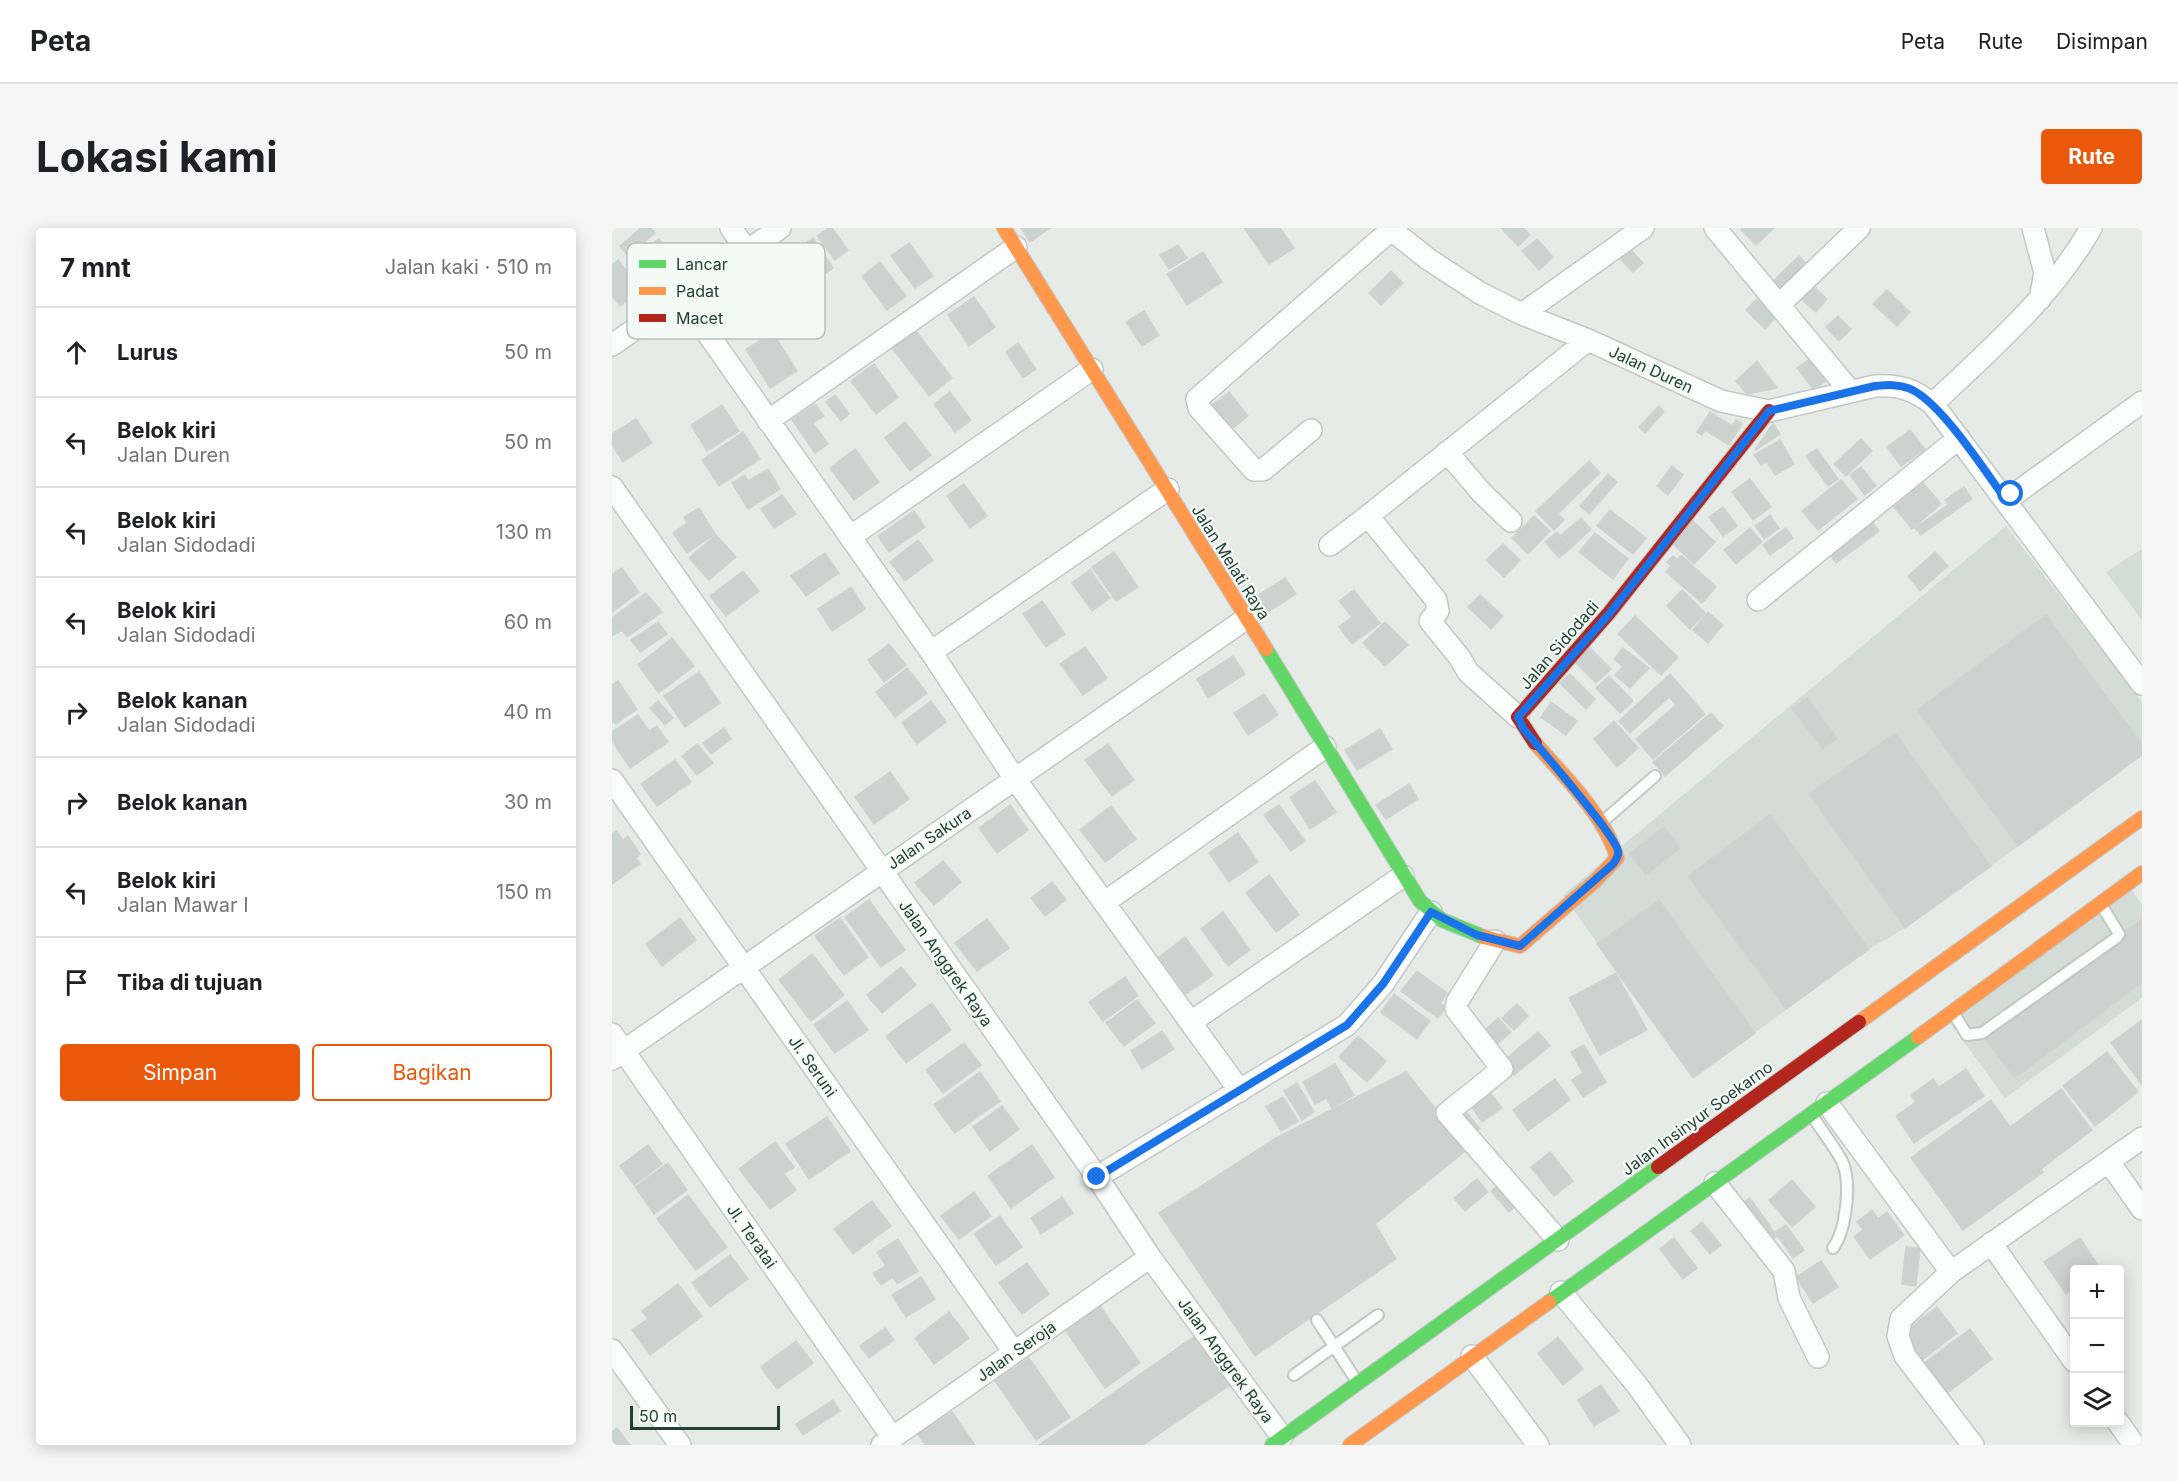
<!DOCTYPE html>
<html lang="id">
<head>
<meta charset="utf-8">
<style>
	:root { --surface:#fff; --page:#f6f6f6; --text:#202124; --muted:#757577; --line:#e0e0e0; --accent:#ea580c }
	body { margin:0; font-family:Inter,sans-serif; background:var(--page); color:var(--text) }
	.controls { position:absolute; right:18px; bottom:18px; display:grid; overflow:hidden; border-radius:6px; box-shadow:0 3px 15px #0003 }
	.controls button { width:54px; height:54px; display:grid; place-items:center; padding:0; border:0; border-bottom:2px solid var(--line); background:var(--surface); color:var(--text); font:30px sans-serif }
	.scale { position:absolute; left:18px; bottom:15px; width:150px; box-sizing:border-box; padding-left:6px; border:3px solid #224034; border-top:0; font-size:16px; line-height:21px; white-space:nowrap; color:#224034; -webkit-text-stroke:4px #f4faf6; paint-order:stroke }
	.stop { position:absolute; width:18px; height:18px; margin:-14px; border:4px solid #1a73e8; border-radius:50%; background:#fff }
	.stop.end { background:#1a73e8; border-color:#fff; box-shadow:0 2px 6px #0008 }
	.list { margin:0; padding:0; list-style:none }
	h2 { display:flex; justify-content:space-between; align-items:center; height:78px; margin:0; padding:0 24px; font-size:26px }
	h2 small { font-size:20px; font-weight:400; color:var(--muted) }
	.list li { display:grid; grid-template-columns:39px 1fr auto; gap:18px; align-items:center; box-sizing:border-box; height:90px; padding:0 24px; border-top:2px solid var(--line) }
	.list b { display:block; font-size:22px; white-space:nowrap }
	.list p { margin:0; font-size:20px; white-space:nowrap; color:var(--muted) }
	.list em { font-size:20px; font-style:normal; color:var(--muted) }
	.actions { display:flex; gap:12px; padding:18px 24px }
	.actions a { flex:1; padding:14px 0; border:2px solid var(--accent); border-radius:6px; text-align:center; font-size:21px; color:var(--accent) }
	.actions .main { background:var(--accent); color:#fff }
	.icon { flex:none; width:33px; height:33px; fill:none; stroke:currentColor; stroke-width:2; stroke-linecap:round; stroke-linejoin:round }
	.map { position:relative; flex:none; width:1530px; height:1217px; overflow:hidden; border-radius:6px }
	header { display:flex; align-items:center; gap:36px; box-sizing:border-box; height:84px; padding:0 30px; background:var(--surface); border-bottom:2px solid var(--line) }
	header strong { font-size:28px }
	nav { display:flex; gap:33px; margin-inline-start:auto; font-size:21px }
	.intro { display:flex; align-items:center; justify-content:space-between; box-sizing:border-box; height:144px; padding:0 36px }
	h1 { margin:0; font-size:42px }
	.button { padding:15px 27px; border-radius:6px; background:var(--accent); color:#fff; font-size:21px; font-weight:700 }
	main { display:flex; gap:36px; padding:0 36px }
	aside { flex:1; background:var(--surface); border-radius:6px; box-shadow:0 3px 15px #0003 }
	.map>svg:first-child { display:block }
	.built { fill:#d3dcd7 }
	.building { fill:#ccd2cf; stroke:#ced4d1; stroke-width:1.5 }
	.lines { fill:none; stroke-linecap:round; stroke-linejoin:round }
	.lane-casing { stroke:#c3c8c5; stroke-width:14 }
	.street-casing { stroke:#c3c8c5; stroke-width:24 }
	.fast-casing { stroke:#c1c9c5; stroke-width:16 }
	.slow-casing { stroke:#c1c9c5; stroke-width:16 }
	.jam-casing { stroke:#c1c9c5; stroke-width:16 }
	.lane { stroke:#fbfcfc; stroke-width:10 }
	.street { stroke:#fbfcfc; stroke-width:21 }
	.fast { stroke:#63d668; stroke-width:14 }
	.slow { stroke:#ff974d; stroke-width:14 }
	.jam { stroke:#b3261e; stroke-width:14 }
	.route { stroke:#1a73e8; stroke-width:8 }
	.labels { text-anchor:middle; stroke-width:4.5; stroke-linejoin:round; paint-order:stroke }
	.street-label { font-size:16px; fill:#224034; stroke:#f4faf6 }
	.key { fill:#f4faf6; stroke:#b5c2bc; stroke-width:1.5 }
	.key-label { font-size:16px; fill:#224034 }
</style>
</head>
<body>
<header>
<strong>Peta</strong>
<nav><a>Peta</a><a>Rute</a><a>Disimpan</a></nav>
</header>
<div class="intro"><h1>Lokasi kami</h1><a class="button">Rute</a></div>
<main>
<aside>
<h2>7 mnt<small>Jalan kaki · 510 m</small></h2>
<ul class="list">
<li><svg class="icon" aria-label="ahead" viewBox="0 0 24 24"><path d="M12 20V5M6 11l6-6 6 6"/></svg><div><b>Lurus</b></div><em>50 m</em></li>
<li><svg class="icon" aria-label="left" viewBox="0 0 24 24"><path d="M17 20v-9H6M10 6l-5 5 5 5"/></svg><div><b>Belok kiri</b><p>Jalan Duren</p></div><em>50 m</em></li>
<li><svg class="icon" aria-label="left" viewBox="0 0 24 24"><path d="M17 20v-9H6M10 6l-5 5 5 5"/></svg><div><b>Belok kiri</b><p>Jalan Sidodadi</p></div><em>130 m</em></li>
<li><svg class="icon" aria-label="left" viewBox="0 0 24 24"><path d="M17 20v-9H6M10 6l-5 5 5 5"/></svg><div><b>Belok kiri</b><p>Jalan Sidodadi</p></div><em>60 m</em></li>
<li><svg class="icon" aria-label="right" viewBox="0 0 24 24"><path d="M7 20v-9h11M14 6l5 5-5 5"/></svg><div><b>Belok kanan</b><p>Jalan Sidodadi</p></div><em>40 m</em></li>
<li><svg class="icon" aria-label="right" viewBox="0 0 24 24"><path d="M7 20v-9h11M14 6l5 5-5 5"/></svg><div><b>Belok kanan</b></div><em>30 m</em></li>
<li><svg class="icon" aria-label="left" viewBox="0 0 24 24"><path d="M17 20v-9H6M10 6l-5 5 5 5"/></svg><div><b>Belok kiri</b><p>Jalan Mawar I</p></div><em>150 m</em></li>
<li><svg class="icon" aria-label="arrive" viewBox="0 0 24 24"><path d="M6 21V4h12l-3 4 3 4H6"/></svg><div><b>Tiba di tujuan</b></div></li>
</ul>
<div class="actions"><a class="main">Simpan</a><a>Bagikan</a></div>
</aside>
<div class="map">
<svg width="1530" height="1217" viewBox="0 0 1530 1217">
	<rect width="100%" height="100%" fill="#e6ebe8"/>
	<path class="built" d="M1394 298 1530 474V527L1379 638 1293 700 1257 721 1081 850 951 667Z
		M1530 321V392L1494 344Z
		M1516 658 1530 677V770L1393 870 1335 791Z"/>
	<path class="building" d="M29 0H39L43 5 16 28 8 18Z
		M216 0H220L236 22 223 32 205 8Z
		M409 0H438L418 14Z
		M668 0 682 20 657 36 633 1Z
		M889 0H911L918 7 906 18Z
		M1131 0H1162L1144 17 1129 2Z
		M201 10 221 40 197 56 176 27Z
		M47 11 65 35 46 48 29 24Z
		M925 11 941 29 927 42 910 23Z
		M297 15 321 48 303 60 279 28Z
		M1013 15 1031 35 1021 44 1002 25Z
		M566 17 575 30 557 41 548 27Z
		M591 24 610 54 575 77 555 46Z
		M1187 28 1199 41 1172 68 1159 55Z
		M6 32 29 62 8 78 0 68V37Z
		M268 34 294 68 275 82 250 48Z
		M779 43 791 55 769 77 757 65Z
		M1202 59 1215 71 1204 84 1190 72Z
		M1275 62 1298 84 1285 98 1261 76Z
		M362 69 383 99 357 118 336 87Z
		M1145 71 1164 89 1153 101 1134 82Z
		M532 83 547 107 530 118 514 94Z
		M1226 88 1239 101 1227 113 1214 99Z
		M301 99 340 150 317 168 278 117Z
		M161 105 185 143 158 160 134 121Z
		M406 115 424 141 411 150 394 124Z
		M1199 130 1216 151 1202 162 1185 140Z
		M1145 133 1165 160 1135 166 1124 153Z
		M262 136 286 169 264 186 239 153Z
		M338 164 359 192 343 204 322 176Z
		M617 164 636 188 614 206 595 181Z
		M223 167 237 186 229 193 214 174Z
		M203 176 212 188 201 195 216 216 203 225 180 192Z
		M110 177 127 203 95 223 79 197Z
		M1047 178 1052 184 1033 205 1027 199Z
		M1098 184 1120 198 1124 192 1130 196 1117 217 1093 202 1090 207 1085 204Z
		M24 191 40 215 11 234 0 217V206Z
		M293 194 319 227 298 243 273 210Z
		M1161 195 1168 206 1143 222Z
		M1298 202 1313 221 1289 238 1275 219Z
		M131 204 148 231 107 258 90 232Z
		M1249 211 1260 223 1234 248 1222 236Z
		M1168 212 1182 236 1163 247 1155 234 1149 237 1142 227Z
		M243 221 267 254 242 272 218 240Z
		M1205 221 1226 251 1216 258 1194 228Z
		M977 233 988 245 967 265 956 253Z
		M1060 238 1071 247 1056 267 1045 258Z
		M1249 239 1264 258 1253 267 1238 247Z
		M156 241 168 261 136 281 120 255 133 247 136 253Z
		M996 246 1005 254 977 286 968 278Z
		M1138 251 1159 279 1141 292 1120 264Z
		M1229 252 1245 271 1206 302 1190 283Z
		M956 253 967 265 946 286 934 274Z
		M1311 255 1329 276 1300 301 1282 279Z
		M352 256 375 288 358 300 335 268Z
		M1352 259 1360 271 1341 284 1333 272Z
		M170 267 184 286 162 300 149 281Z
		M934 274 952 292 942 302 924 283Z
		M1336 277 1341 284 1309 307 1303 300Z
		M1111 279 1125 298 1111 308 1097 289Z
		M87 280 103 306 75 325 61 305 75 295 72 289Z
		M998 282 1034 310 1021 326 985 298Z
		M302 283 313 299 277 324 266 308Z
		M1158 287 1167 300 1152 311 1143 298Z
		M922 288 938 303 916 326 900 310Z
		M1256 288 1267 303 1224 335 1213 320Z
		M969 290 979 301 959 320 948 308Z
		M1079 291 1103 314 1082 336 1058 313Z
		M1138 300 1150 314 1124 336 1112 322Z
		M1174 300 1181 310 1158 327 1151 317Z
		M945 304 959 320 947 330 933 314Z
		M983 305 1016 331 1001 351 967 324Z
		M104 307 124 329 97 352 77 330Z
		M306 312 321 332 293 353 278 334Z
		M891 316 908 332 892 349 874 332Z
		M502 324 526 359 504 373 480 339Z
		M1323 324 1336 338 1308 363 1296 348Z
		M213 325 227 345 194 368 179 348Z
		M1069 327 1104 359 1090 375 1054 344 1059 338 1055 334 1061 328 1065 331Z
		M10 340 27 364 0 384V346Z
		M478 342 498 370 480 383 460 355Z
		M131 343 147 363 114 388 98 368Z
		M673 350 684 366 651 387 640 371Z
		M239 359 253 381 220 403 206 381Z
		M742 362 768 395 740 416 727 399 740 389 727 373Z
		M1070 362 1093 385 1078 401 1055 378Z
		M34 365 50 384 15 409 10 402 0 408V390Z
		M868 367 891 388 879 401 856 379Z
		M430 373 453 406 434 419 411 386Z
		M1096 384 1111 397 1096 415 1081 402Z
		M1434 387 1530 516V527L1406 618 1305 482Z
		M1023 388 1066 429 1049 447 1006 406Z
		M46 394 55 406 28 424 19 412Z
		M773 394 796 417 773 438 751 415Z
		M60 410 82 438 47 465 26 437Z
		M277 416 294 437 272 454 256 432Z
		M976 418 999 441 984 455 962 433Z
		M473 419 495 450 471 467 448 436Z
		M1011 420 1037 440 1018 460 1003 447 1011 439 1002 431Z
		M621 428 633 446 596 470 585 451Z
		M295 440 315 465 283 489 264 464Z
		M87 444 108 475 73 499 52 468Z
		M958 446 983 471 974 481 948 455Z
		M1058 446 1093 486 1041 531 1024 511 1064 477 1057 469 1018 505 1007 493Z
		M997 448 1021 473 1008 485 984 460Z
		M6 453 25 481 4 496 0 494V457Z
		M652 466 666 487 636 507 622 485Z
		M1195 470 1225 510 1211 521 1180 481Z
		M46 473 61 490 53 497 38 480Z
		M319 473 334 494 305 516 290 495Z
		M939 474 965 493 954 507 929 489Z
		M1099 485 1111 498 1053 548 1041 534Z
		M26 487 37 503 45 498 56 514 18 540 0 513V504Z
		M1002 493 1026 520 1005 539 982 511Z
		M112 500 119 511 99 526 91 515Z
		M768 501 780 521 745 542 733 522Z
		M1283 505 1379 638 1293 700 1197 566Z
		M85 516 101 535 85 547 70 528Z
		M496 516 522 552 500 568 473 532Z
		M63 532 79 554 45 578 29 556Z
		M278 544 297 571 262 596 243 569Z
		M703 553 724 584 698 601 678 569Z
		M797 556 806 571 774 591 764 577Z
		M398 577 416 602 385 625 367 600Z
		M667 577 693 613 679 623 652 587Z
		M499 578 524 611 493 634 468 602Z
		M1158 587 1257 721 1174 781 1076 648Z
		M1052 599 1068 620 1034 647 1017 626Z
		M4 603 11 612 16 608 28 626 24 630 28 636 0 656V606Z
		M626 605 646 634 617 654 597 625Z
		M331 633 349 654 322 677 303 655Z
		M657 647 687 687 664 704 634 665Z
		M440 654 454 672 433 688 419 670Z
		M257 672 293 722 269 739 233 689Z
		M1047 672 1143 805 1081 850 985 716Z
		M611 684 638 722 616 738 589 701Z
		M68 690 84 712 50 738 34 716Z
		M228 690 256 729 232 747 203 708Z
		M375 691 397 720 365 743 343 715Z
		M1530 691V754L1403 850 1372 810Z
		M573 709 601 747 574 766 547 729Z
		M200 726 232 767 199 793 167 752Z
		M289 739 304 757 270 785 255 767Z
		M805 743 835 765 828 775 834 779 826 790 789 763Z
		M1004 745 1035 802 988 827 957 770Z
		M513 749 526 768 491 793 477 774Z
		M782 766 818 793 805 811 769 784Z
		M525 772 543 795 512 818 494 795Z
		M235 773 256 802 223 825 202 797Z
		M320 775 339 802 294 835 274 808Z
		M905 776 916 788 902 802 890 790Z
		M886 790 899 804 881 820 868 806Z
		M1530 792V857L1499 815Z
		M550 803 562 821 530 841 519 823Z
		M926 804 938 818 902 847 896 839 900 836 895 830Z
		M746 808 774 833 755 854 727 829Z
		M352 815 369 837 331 865 314 842Z
		M972 817 994 854 971 869 960 852 971 845 959 824Z
		M1495 824 1526 864 1483 898 1451 858Z
		M723 836 742 867 720 880 714 870 703 876 691 854Z
		M1354 841 1372 868 1302 915 1284 888 1304 874 1299 867 1321 851 1327 859Z
		M368 844 388 873 343 905 322 877Z
		M794 844 856 921 763 996 784 1031 643 1128 547 985 664 910Z
		M943 851 958 872 916 903 901 882Z
		M685 855 702 884 690 892 672 863Z
		M1449 861 1480 902 1429 941 1431 944 1351 1002 1299 930 1379 872 1398 899Z
		M879 865 890 880 870 894 859 878Z
		M671 869 686 893 669 903 654 879Z
		M390 878 407 901 378 923 361 899Z
		M852 881 868 901 857 910 841 890Z
		M215 889 238 923 197 951 174 916Z
		M163 914 182 939 172 946 184 962 158 981 127 941Z
		M36 917 50 936 22 957 8 938Z
		M420 917 442 949 399 980 376 948Z
		M938 924 961 953 942 968 919 939Z
		M56 935 75 962 42 986 23 959Z
		M865 951 876 964 853 983 842 970Z
		M1180 952 1203 979 1180 999 1157 972Z
		M890 954 908 975 897 984 879 963Z
		M362 964 379 988 347 1011 329 988Z
		M76 967 115 1019 84 1042 45 991Z
		M450 969 461 985 429 1006 419 990Z
		M1138 970 1165 1008 1154 1016 1127 977Z
		M260 973 279 998 241 1026 222 1001Z
		M1260 982 1266 991 1275 984 1292 1007 1258 1031 1242 1009 1251 1002 1245 994Z
		M388 988 410 1019 384 1037 362 1006Z
		M1090 994 1109 1017 1098 1026 1079 1003Z
		M1174 997 1192 1022 1181 1030 1163 1004Z
		M1062 1010 1085 1040 1071 1051 1048 1021Z
		M1468 1010 1489 1042H1462V1060L1454 1066 1432 1034Z
		M286 1011 306 1043 285 1056 281 1049 269 1057 261 1045 274 1038 265 1024Z
		M1294 1019 1308 1020 1304 1058 1290 1056Z
		M118 1027 136 1051 98 1079 80 1055Z
		M1209 1033 1226 1059 1201 1075 1184 1049Z
		M415 1035 437 1066 410 1086 387 1055Z
		M309 1049 323 1071 294 1089 280 1067Z
		M66 1056 90 1088 38 1127 20 1102 36 1091 30 1083Z
		M488 1078 528 1135 493 1160 453 1102Z
		M1325 1079 1345 1105 1310 1132 1290 1105Z
		M337 1084 357 1110 322 1136 303 1110Z
		M273 1100 282 1112 257 1130 248 1118Z
		M1358 1101 1380 1131 1334 1166 1311 1136Z
		M587 1105 622 1154 531 1217H427Z
		M946 1109 971 1141 951 1157 926 1125Z
		M184 1113 201 1135 165 1161 149 1139Z
		M417 1130 458 1189 424 1212 383 1153Z
		M989 1157 1007 1183 982 1198 966 1172Z
		M221 1172 228 1183 191 1207 184 1196Z
		M340 1184 363 1217H313L306 1206Z
		M5 1200 18 1217H0V1204Z"/>
	<g class="lines">
		<g class="lane-casing">
			<path id="lane" d="M989 595 1043 548
				M1342 786 1355 807 1370 805 1504 710 1507 706 1490 678
				M1201 889C1210 903 1222 918 1230 933 1240 954 1234 1002 1221 1020
				M705 1092 744 1152
				M682 1147 766 1087"/>
		</g>
		<g class="street-casing">
			<path id="street" d="M119 0 135 23
				M777 0 816 31 868 65 910 86 976 112 1109 173 1157 183 1263 158C1287 156 1302 162 1321 176L1530 456
				M1103 0 1238 163
				M1421 0 1433 45 1428 71
				M70 69 319 424 403 551 628 863
				M1167 77 1247 0
				M910 86 1031 0
				M0 117 168 0
				M1321 176C1377 122 1440 69 1479 0
				M156 193 404 19
				M699 202 651 242H642L587 180 585 171 779 2
				M835 224 870 265 899 293
				M0 259 485 949 538 1029 670 1209
				M1396 271 1530 174
				M238 309 480 141
				M718 317 756 288
				M1146 372 1347 210
				M319 424 556 261
				M906 489 856 444 848 430 818 393 826 383 824 372 756 288 976 112
				M0 552 402 1124
				M493 674 713 519
				M883 713 845 774 844 781 890 841 835 885 946 1012
				M579 794 791 648
				M0 806 280 1209
				M0 831 635 390
				M1215 875 1339 1044 1530 910
				M1497 934 1530 981
				M485 949 735 797 771 756 819 684
				M1103 955 1172 1043 1177 1070 1206 1129
				M1379 1015 1462 1133
				M1339 1044 1289 1091 1286 1108 1293 1128 1361 1217
				M949 1064 1025 1157 1068 1217
				M0 1122 68 1217
				M860 1128 926 1217
				M1506 1194 1522 1217
				M270 1217 538 1029"/>
		</g>
		<g class="fast-casing">
			<path id="fast" d="M654 421 808 673 830 692 872 709
				M937 1074 1306 809
				M660 1217 1046 939"/>
		</g>
		<g class="slow-casing">
			<path id="slow" d="M392 0 654 421
				M872 709 908 718 982 654 1005 630C994 589 951 547 923 515
				M1247 794 1530 590
				M1306 809 1530 645
				M738 1217 937 1074"/>
		</g>
		<g class="jam-casing">
			<path id="jam" d="M923 515 906 489 997 385 1157 183
				M1046 939 1247 794"/>
		</g>
		<use href="#lane" class="lane"/>
		<use href="#street" class="street"/>
		<use href="#fast" class="fast"/>
		<use href="#slow" class="slow"/>
		<use href="#jam" class="jam"/>
	</g>
	<g class="lines">
		<path class="route" d="M485 949 735 797 771 756 819 684 865 707 908 718 1001 636C1004 632 1007 628 1006 623 1002 605 927 520 911 500L906 489 997 386 1157 183 1263 158C1275 157 1285 156 1296 160 1327 171 1373 243 1394 272L1399 266"/>
	</g>
	<g class="labels">
		<g class="street-label">
			<text transform="translate(1039 141) rotate(25)" y="6">Jalan Duren</text>
			<text transform="translate(619 334) rotate(58)" y="6">Jalan Melati Raya</text>
			<text transform="translate(947 417) rotate(-49)" y="6">Jalan Sidodadi</text>
			<text transform="translate(317 610) rotate(-34)" y="6">Jalan Sakura</text>
			<text transform="translate(334 735) rotate(55)" y="6">Jalan Anggrek Raya</text>
			<text transform="translate(201 838) rotate(55)" y="6">Jl. Seruni</text>
			<text transform="translate(1085 890) rotate(-36)" y="6">Jalan Insinyur Soekarno</text>
			<text transform="translate(140 1008) rotate(55)" y="6">Jl. Teratai</text>
			<text transform="translate(404 1123) rotate(-35)" y="6">Jalan Seroja</text>
			<text transform="translate(614 1132) rotate(54)" y="6">Jalan Anggrek Raya</text>
		</g>
	</g>
	<rect x="15" y="15" width="198" height="96" rx="9" class="key"/>
	<rect x="27" y="32" width="27" height="8" fill="#63d668"/>
	<rect x="27" y="59" width="27" height="8" fill="#ff974d"/>
	<rect x="27" y="86" width="27" height="8" fill="#b3261e"/>
	<g class="key-label">
		<text x="64" y="42">Lancar</text>
		<text x="64" y="69">Padat</text>
		<text x="64" y="96">Macet</text>
	</g>
</svg>
<div class="controls">
<button>+</button>
<button>−</button>
<button><svg class="icon" aria-label="layers" viewBox="0 0 24 24"><path d="M12 4l9 5-9 5-9-5zM3 14l9 5 9-5"/></svg></button>
</div>
<div class="scale">50 m</div>
<div class="stop" style="left:1399px;top:266px"></div>
<div class="stop end" style="left:485px;top:949px"></div>
</div>
</main>
</body>
</html>
